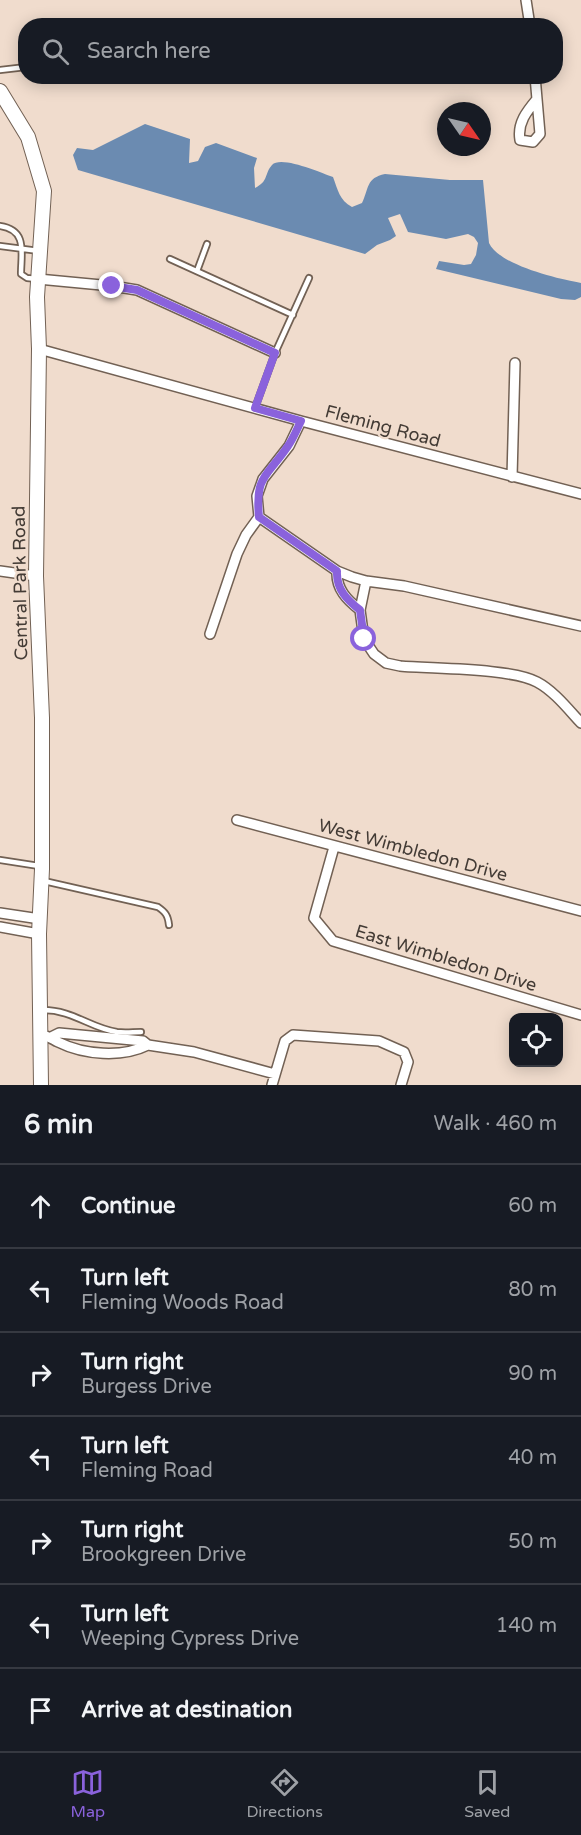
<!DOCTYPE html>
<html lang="en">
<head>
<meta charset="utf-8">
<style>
	:root { --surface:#171b24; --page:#242831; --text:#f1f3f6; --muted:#9ea1a6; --line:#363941; --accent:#8a62dc }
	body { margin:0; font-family:"Varela Round",sans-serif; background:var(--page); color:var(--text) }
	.controls { position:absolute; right:18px; bottom:18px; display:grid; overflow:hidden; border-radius:12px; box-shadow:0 3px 15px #0003 }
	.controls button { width:54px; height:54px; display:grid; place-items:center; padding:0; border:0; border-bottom:2px solid var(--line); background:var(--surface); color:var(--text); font:30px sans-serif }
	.compass { position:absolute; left:437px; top:102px; width:54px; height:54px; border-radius:50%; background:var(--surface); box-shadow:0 3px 15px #0003; rotate:124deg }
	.stop { position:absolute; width:18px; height:18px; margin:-14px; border:4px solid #8a62dc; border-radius:50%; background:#fff }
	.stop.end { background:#8a62dc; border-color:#fff; box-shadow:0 2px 6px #0008 }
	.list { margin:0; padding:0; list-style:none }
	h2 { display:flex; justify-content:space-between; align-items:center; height:78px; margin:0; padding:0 24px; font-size:26px }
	h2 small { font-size:20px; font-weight:400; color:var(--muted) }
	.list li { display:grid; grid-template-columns:39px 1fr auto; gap:18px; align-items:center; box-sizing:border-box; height:84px; padding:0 24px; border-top:2px solid var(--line) }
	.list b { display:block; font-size:22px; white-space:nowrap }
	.list p { margin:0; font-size:20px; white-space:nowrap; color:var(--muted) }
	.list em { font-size:20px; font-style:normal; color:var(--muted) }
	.icon { flex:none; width:33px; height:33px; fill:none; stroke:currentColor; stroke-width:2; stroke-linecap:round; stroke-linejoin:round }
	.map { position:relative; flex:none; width:581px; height:1085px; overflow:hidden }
	.search { position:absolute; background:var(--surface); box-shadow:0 3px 15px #0003; left:18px; right:18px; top:18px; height:66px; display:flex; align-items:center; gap:15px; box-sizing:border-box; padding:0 21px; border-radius:24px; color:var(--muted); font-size:22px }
	.sheet { height:666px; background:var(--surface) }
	nav { display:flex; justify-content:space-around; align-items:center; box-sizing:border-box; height:84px; border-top:2px solid var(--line); background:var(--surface); font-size:16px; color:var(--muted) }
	nav a { display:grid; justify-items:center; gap:3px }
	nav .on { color:var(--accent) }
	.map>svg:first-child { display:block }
	.water { fill:#6b8bb1 }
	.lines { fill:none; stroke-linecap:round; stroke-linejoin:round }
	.lane-casing { stroke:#726154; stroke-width:8 }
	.street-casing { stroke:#726154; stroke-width:12 }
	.secondary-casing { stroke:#726154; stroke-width:16 }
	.lane { stroke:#fff; stroke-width:4.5 }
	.street { stroke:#fff; stroke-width:9 }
	.secondary { stroke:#fff; stroke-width:14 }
	.route { stroke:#8a62dc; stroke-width:8 }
	.labels { text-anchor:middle; stroke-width:4.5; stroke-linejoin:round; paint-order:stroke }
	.street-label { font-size:18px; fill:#433b35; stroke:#f0dccd }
</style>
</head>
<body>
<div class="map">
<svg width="581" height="1085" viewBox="0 0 581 1085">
	<rect width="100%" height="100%" fill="#f0dccd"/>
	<path class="water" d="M145 124 190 139 189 163 198 161 205 147 216 143 257 158 254 168 255 188C269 181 264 174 272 165 281 155 321 173 333 177 338 190 339 200 352 207L362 203C369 188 366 178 385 174L450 180H483L489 243C499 265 558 279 581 283V297L575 300 561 299 436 269 439 261 464 265 471 264 476 255 478 243 474 237 468 234 446 239 408 232 400 214 388 218 396 236 390 240 377 245 365 254 78 170 73 155 77 148 93 150Z"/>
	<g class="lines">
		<g class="lane-casing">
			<path id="lane" d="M0 70 26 67
				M0 226C28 230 21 253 21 274L27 278 37 279
				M0 246 39 251
				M170 259 293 315
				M197 271 207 244
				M255 408 275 353 309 278
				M0 860 39 866
				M44 881 158 907C165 912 168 915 169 925
				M43 1010C73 1010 90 1028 117 1032 125 1033 133 1032 141 1032"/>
		</g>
		<g class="street-casing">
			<path id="street" d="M526 0 530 26
				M535 76 540 134 533 142 520 140C517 123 527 111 537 99
				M38 279 112 286 137 290 275 353
				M39 349 301 421 581 494
				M512 477 515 363
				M259 517 337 571 352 577 366 581 404 586 581 626
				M0 571 36 576
				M337 571C336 589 347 600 360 610
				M366 581 360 610 364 639 374 654 386 663 400 666C433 669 511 668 537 682 554 691 568 709 581 723
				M210 634 237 554 246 535 259 517 257 496 263 479 289 446 301 421
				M237 820 581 911
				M334 847 314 918 333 941 581 1015
				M0 913 40 919
				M0 927 39 934
				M41 1035C49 1036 52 1039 58 1042 84 1055 122 1058 148 1045L143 1041 59 1033 51 1037
				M148 1045 194 1052 275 1074
				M272 1085 285 1041 293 1035 379 1041 404 1052 408 1062 401 1085"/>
		</g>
		<g class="secondary-casing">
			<path id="secondary" d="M0 91 28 137 44 191 37 297 39 349 36 576 42 718V869L39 934 41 1085"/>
		</g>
		<use href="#lane" class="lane"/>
		<use href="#street" class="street"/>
		<use href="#secondary" class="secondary"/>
	</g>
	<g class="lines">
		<path class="route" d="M112 286 137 290 275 353 255 408 301 421C297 429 293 439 288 446 267 477 255 475 259 517L337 571C336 589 347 600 360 610L364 639"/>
	</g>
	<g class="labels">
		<g class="street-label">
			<text transform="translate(383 426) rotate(15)" y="6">Fleming Road</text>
			<text transform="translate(20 583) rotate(-91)" y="6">Central Park Road</text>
			<text transform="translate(413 850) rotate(15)" y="6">West Wimbledon Drive</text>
			<text transform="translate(446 958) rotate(17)" y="6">East Wimbledon Drive</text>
		</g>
	</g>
</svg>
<div class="controls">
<button><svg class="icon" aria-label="locate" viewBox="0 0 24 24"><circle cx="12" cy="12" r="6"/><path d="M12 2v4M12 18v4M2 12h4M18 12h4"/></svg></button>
</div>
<svg class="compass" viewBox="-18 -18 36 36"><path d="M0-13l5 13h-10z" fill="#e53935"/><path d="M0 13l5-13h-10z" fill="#9ea1a6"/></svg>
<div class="stop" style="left:364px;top:639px"></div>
<div class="stop end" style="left:112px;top:286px"></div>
<div class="search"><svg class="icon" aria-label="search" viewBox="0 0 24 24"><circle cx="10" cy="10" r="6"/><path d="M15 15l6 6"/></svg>Search here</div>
</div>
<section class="sheet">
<h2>6 min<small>Walk · 460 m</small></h2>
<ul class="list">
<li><svg class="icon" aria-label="ahead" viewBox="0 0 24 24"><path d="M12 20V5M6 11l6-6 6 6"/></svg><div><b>Continue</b></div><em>60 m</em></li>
<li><svg class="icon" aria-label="left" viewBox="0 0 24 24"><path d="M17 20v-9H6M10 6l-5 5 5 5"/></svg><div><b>Turn left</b><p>Fleming Woods Road</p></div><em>80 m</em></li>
<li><svg class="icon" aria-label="right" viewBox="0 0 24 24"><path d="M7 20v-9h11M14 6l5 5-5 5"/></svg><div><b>Turn right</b><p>Burgess Drive</p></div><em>90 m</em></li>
<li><svg class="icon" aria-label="left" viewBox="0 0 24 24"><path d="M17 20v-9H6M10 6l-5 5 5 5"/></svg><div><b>Turn left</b><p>Fleming Road</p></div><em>40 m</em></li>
<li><svg class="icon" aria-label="right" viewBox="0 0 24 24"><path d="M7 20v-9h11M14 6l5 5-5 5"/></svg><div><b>Turn right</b><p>Brookgreen Drive</p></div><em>50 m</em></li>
<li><svg class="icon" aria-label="left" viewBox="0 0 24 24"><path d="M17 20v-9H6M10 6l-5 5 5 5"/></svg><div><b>Turn left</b><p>Weeping Cypress Drive</p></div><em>140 m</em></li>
<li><svg class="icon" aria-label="arrive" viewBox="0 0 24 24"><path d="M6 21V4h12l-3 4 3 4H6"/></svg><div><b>Arrive at destination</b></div></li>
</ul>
</section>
<nav>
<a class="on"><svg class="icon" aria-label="map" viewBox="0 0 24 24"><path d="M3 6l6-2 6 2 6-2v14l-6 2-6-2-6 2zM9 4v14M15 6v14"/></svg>Map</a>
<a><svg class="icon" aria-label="directions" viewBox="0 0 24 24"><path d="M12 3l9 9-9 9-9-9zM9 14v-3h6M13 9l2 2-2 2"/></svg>Directions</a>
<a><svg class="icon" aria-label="saved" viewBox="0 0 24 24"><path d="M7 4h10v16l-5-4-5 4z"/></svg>Saved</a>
</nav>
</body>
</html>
